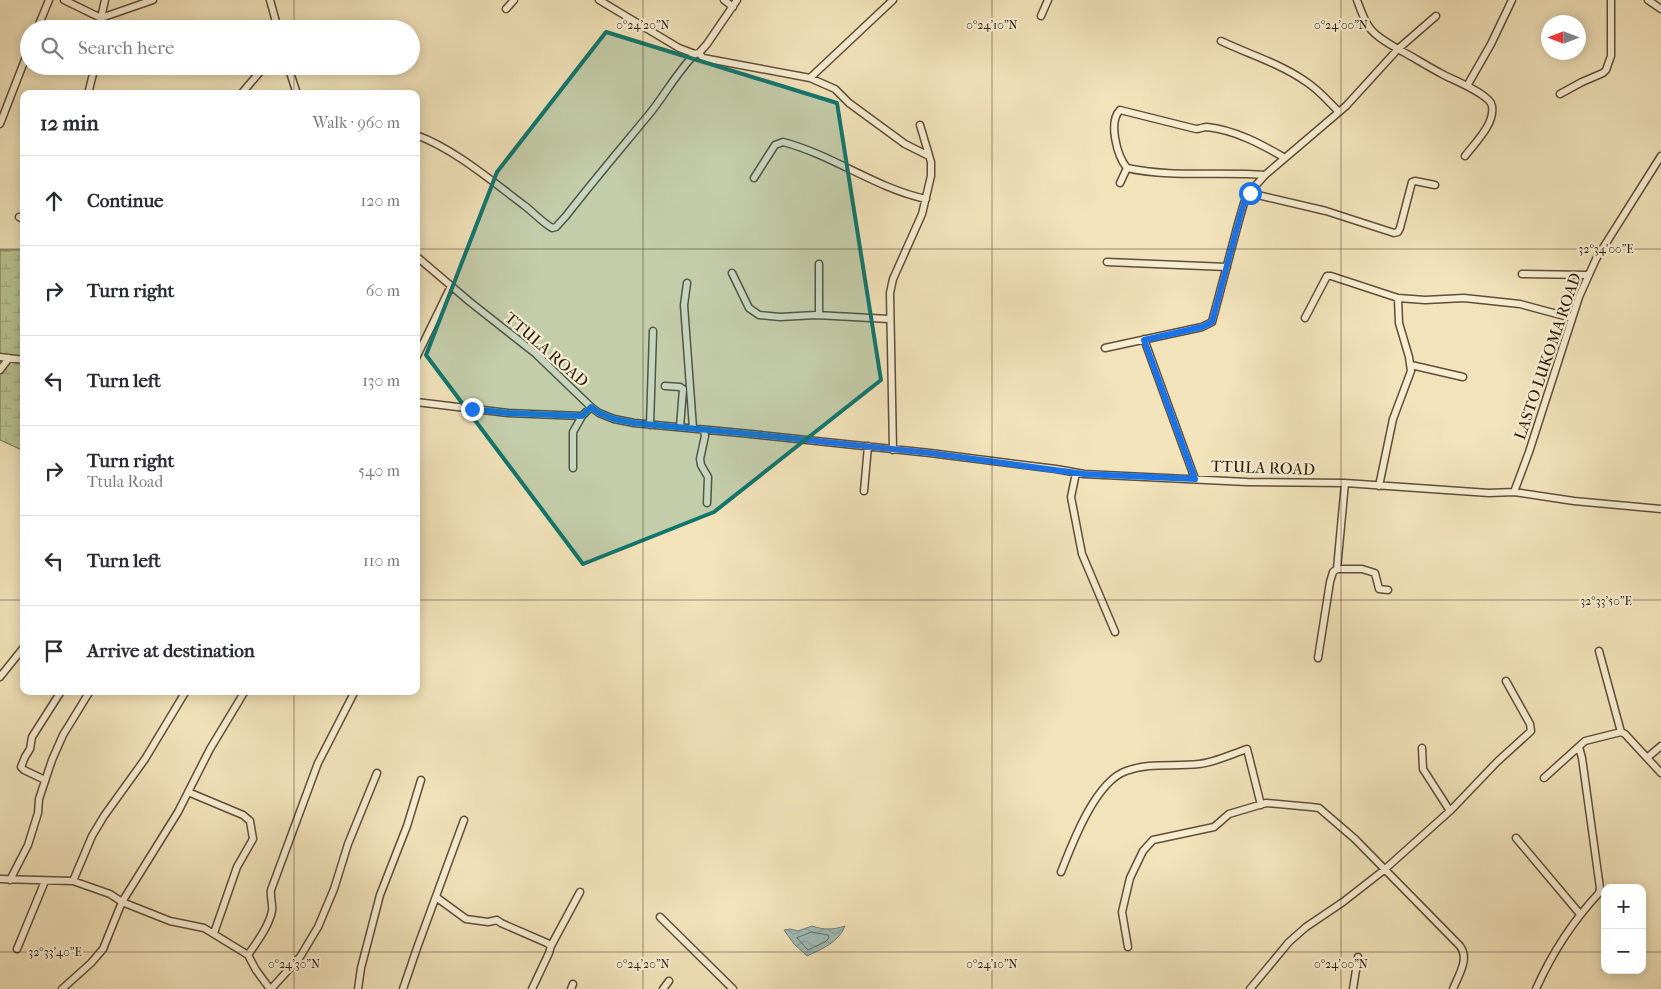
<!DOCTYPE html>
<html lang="en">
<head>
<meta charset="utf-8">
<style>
	:root { --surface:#fff; --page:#f7f7f7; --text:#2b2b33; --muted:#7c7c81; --line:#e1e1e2 }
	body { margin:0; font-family:"IM FELL French Canon",serif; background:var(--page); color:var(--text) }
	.controls { position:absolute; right:15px; bottom:15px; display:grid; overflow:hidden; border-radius:10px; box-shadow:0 2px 12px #0003 }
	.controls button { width:45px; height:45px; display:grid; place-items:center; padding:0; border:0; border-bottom:1px solid var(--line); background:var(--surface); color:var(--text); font:25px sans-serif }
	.compass { position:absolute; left:1541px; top:15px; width:45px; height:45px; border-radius:50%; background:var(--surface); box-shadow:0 2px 12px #0003; rotate:270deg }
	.stop { position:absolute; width:15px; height:15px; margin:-11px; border:4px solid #1a73e8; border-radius:50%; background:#fff }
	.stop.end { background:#1a73e8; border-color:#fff; box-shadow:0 1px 5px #0008 }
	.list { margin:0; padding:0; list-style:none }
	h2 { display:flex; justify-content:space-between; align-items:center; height:65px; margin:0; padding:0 20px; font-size:21px }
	h2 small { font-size:16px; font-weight:400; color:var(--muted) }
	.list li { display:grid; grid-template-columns:32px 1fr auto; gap:15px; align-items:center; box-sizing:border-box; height:90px; padding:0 20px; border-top:1px solid var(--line) }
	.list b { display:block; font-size:19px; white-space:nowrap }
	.list p { margin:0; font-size:16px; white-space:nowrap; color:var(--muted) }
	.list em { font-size:16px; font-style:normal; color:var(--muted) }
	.icon { flex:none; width:28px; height:28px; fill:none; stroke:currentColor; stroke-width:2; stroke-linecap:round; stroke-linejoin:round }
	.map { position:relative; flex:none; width:1661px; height:989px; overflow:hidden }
	.search { position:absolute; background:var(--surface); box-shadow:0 2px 12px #0003; left:20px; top:20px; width:400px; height:55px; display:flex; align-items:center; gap:12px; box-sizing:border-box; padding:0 18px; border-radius:28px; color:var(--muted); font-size:19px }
	.panel { position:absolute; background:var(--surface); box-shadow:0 2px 12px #0003; left:20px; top:90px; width:400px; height:605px; border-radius:10px }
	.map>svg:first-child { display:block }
	.wetland { fill:url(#wetland-marsh); stroke:#727051 }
	.water { fill:url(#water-waves); stroke:#717c75 }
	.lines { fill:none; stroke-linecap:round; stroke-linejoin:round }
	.shore { stroke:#666c64; stroke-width:1 }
	.street-casing { stroke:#5f4e3a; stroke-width:9 }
	.street { stroke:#f7edd2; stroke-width:6 }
	.route { stroke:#1a73e8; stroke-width:6 }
	.marked { fill:#0f766e; fill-opacity:0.2; stroke:#0f766e; stroke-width:4; stroke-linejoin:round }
	.ticks { fill:none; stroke:#2e1d10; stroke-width:1; stroke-opacity:0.45 }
	.labels { text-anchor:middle; stroke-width:4.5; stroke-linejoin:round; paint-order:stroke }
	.street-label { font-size:16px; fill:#2e1d10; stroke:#f7edd2 }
	.ticks-label { font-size:12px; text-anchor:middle; fill:#2e1d10; stroke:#f7edd2; stroke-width:4.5; stroke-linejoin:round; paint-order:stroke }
</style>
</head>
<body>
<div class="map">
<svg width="1661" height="989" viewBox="0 0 1661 989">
	<defs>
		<pattern id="wetland-marsh" width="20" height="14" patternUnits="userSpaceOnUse" patternTransform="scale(1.25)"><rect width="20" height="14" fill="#b7c492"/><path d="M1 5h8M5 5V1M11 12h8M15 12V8" fill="none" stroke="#9ea87d"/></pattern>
		<pattern id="water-waves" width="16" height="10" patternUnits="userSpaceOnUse" patternTransform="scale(1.25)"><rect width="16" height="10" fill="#9ebcb8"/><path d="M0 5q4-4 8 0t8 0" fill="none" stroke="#88a19d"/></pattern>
	</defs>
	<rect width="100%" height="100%" fill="#f2e3ba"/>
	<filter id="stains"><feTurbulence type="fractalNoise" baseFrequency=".004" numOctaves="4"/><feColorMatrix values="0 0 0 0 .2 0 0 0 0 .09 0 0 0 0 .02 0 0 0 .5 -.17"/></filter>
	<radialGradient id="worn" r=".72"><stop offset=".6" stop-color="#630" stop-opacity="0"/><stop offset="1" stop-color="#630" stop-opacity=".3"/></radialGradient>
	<path class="wetland" d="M0 250H24V451L0 440Z"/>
	<path class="water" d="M812 926C824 930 833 930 845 926 839 942 822 949 807 956L794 944 784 930 790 929 798 931Z"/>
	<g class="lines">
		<path class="shore" d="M812 932 828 935 829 938 825 942 808 950 797 938Z"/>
		<g class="street-casing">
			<path id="street" d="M64 0 101 18 153 0
				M270 0 278 29
				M599 0 679 48 695 54 699 53 703 58 810 78 835 89 849 103 905 144 929 156
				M724 0 733 7
				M1357 0C1367 29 1371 34 1398 49L1436 16
				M1648 0 1661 9
				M506 9 514 0
				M1041 16 1048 0
				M37 29 49 0
				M101 29V18L105 0
				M1221 41C1248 54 1279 63 1305 81 1318 89 1328 101 1339 112
				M699 53 707 44 737 0
				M288 66 297 94
				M810 78 893 0
				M1467 86 1491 44 1512 0
				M88 94 95 66
				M241 94 265 66
				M1560 94 1582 82 1603 73 1606 70 1611 56V0
				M0 124 29 49
				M416 135C453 148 493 182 525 206 534 213 542 222 552 228L556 227 566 216C594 180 623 146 651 112 666 93 678 71 695 54
				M1127 168C1117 156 1108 122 1120 110L1196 129C1200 129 1203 127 1207 127 1235 130 1261 144 1285 158
				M754 178 775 145 783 142C833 155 875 188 926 199
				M1120 183 1127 168C1172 178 1220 171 1265 175
				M1249 193 1326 211 1394 233 1398 232 1400 228 1412 182 1415 181 1435 185
				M19 217 24 220
				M416 256 470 302 536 354 591 407 599 413 614 419 634 423 751 434 930 453 1056 469 1084 474 1247 482 1345 483 1489 493 1514 492 1574 501 1661 509
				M1107 262 1227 267
				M732 273 749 308 759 315 780 317 816 315 889 319
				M1522 274 1589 275
				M687 283 684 305 693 428
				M819 315V264
				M1305 318 1327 276H1331L1398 298 1425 300 1464 298 1520 304 1572 318
				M1144 339 1195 479
				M1105 348 1202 327 1212 322 1238 224 1244 203 1249 193 1265 175 1346 106 1398 49C1413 57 1427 66 1442 74 1453 80 1490 94 1492 106 1495 124 1475 143 1465 156
				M0 357 24 360
				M416 358 451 286
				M1411 365 1463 377
				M0 370 9 358
				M665 386 680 387 683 389 680 427
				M416 402 508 413 582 416 591 407
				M650 425 653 331
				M704 430 705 436 700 459 701 465 708 477 707 503
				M893 450 890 293 893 279 922 214 931 176V162L920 125
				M573 468V432L582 416
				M1076 473 1071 497 1082 554 1115 632
				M1379 486 1393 419 1411 371 1409 357 1399 323 1398 298
				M864 491 868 446
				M1514 492 1529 452 1579 297 1596 259 1661 156
				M1337 569H1362L1375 573 1379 589 1388 590
				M1599 651 1621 732
				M1318 658 1330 582 1333 572 1337 569 1345 483
				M0 677 24 647
				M1422 748 1423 769 1450 811
				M1648 757 1661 746
				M1544 778 1585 741 1621 732 1625 734 1661 773
				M45 780 24 770 21 767 25 757 30 749 32 737 60 693
				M188 792 243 815 250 821 253 839 237 867 214 933
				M1516 838 1580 914
				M1061 872C1072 844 1095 782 1126 771 1150 762 1174 767 1199 764 1213 763 1232 754 1247 749L1261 805
				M0 879 73 881 110 894 122 902 170 921 204 928 248 955 256 970 270 989
				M10 880 28 845 38 813 39 799 52 760 63 735 90 691
				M73 881 92 836 104 816 145 759 186 691
				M436 897 466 919 488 922 497 920 501 923 547 943 551 946 549 953 532 989
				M660 917 733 989
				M551 946 580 892
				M1128 947 1122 912 1130 878 1143 851 1153 840 1214 827 1229 814 1266 803 1311 807 1319 808 1355 839 1460 946C1470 959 1458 976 1453 989
				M17 949 45 881
				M248 955C257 942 269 926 272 911 273 904 270 897 271 890L318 763 355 691
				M62 989 91 963 103 949 122 902 178 812 210 749 245 691
				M271 989 300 957 318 927 334 889 348 844 377 773
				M358 989 361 968 380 895 407 826 421 780
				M403 989 417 948 464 820
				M571 989 573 984
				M663 989 669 981
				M1250 989 1289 942 1306 927 1343 902 1384 870 1451 810 1498 761 1531 731 1530 724 1506 681
				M1353 989 1358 957
				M1536 989C1552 953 1572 922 1599 893L1600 888 1582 758 1579 747"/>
		</g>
		<use href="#street" class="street"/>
	</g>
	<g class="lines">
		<path class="route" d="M472 409 508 413 582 416 591 407 599 413 614 419 634 423 751 434 930 453 1084 474 1195 479 1144 340 1202 327 1212 322 1238 224 1244 203 1250 193"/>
	</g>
	<path class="marked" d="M606 32 837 103 881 380 714 512 583 564 426 355 497 172Z"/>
	<path class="ticks" d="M294 0V29M643 0V989M992 0V989M1341 0V989M294 66V94M0 249H24M416 249H1661M0 600H24M416 600H1661M294 691V989M0 952H1605M1642 952H1661"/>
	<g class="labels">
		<g class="street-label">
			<text transform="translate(547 349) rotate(41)" y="6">TTULA ROAD</text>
			<text transform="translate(1547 356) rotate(-71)" y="6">LASTO LUKOMA ROAD</text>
			<text transform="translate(1263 467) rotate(2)" y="6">TTULA ROAD</text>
		</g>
	</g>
	<g class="ticks-label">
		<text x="643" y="29">0°24'20"N</text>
		<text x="992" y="29">0°24'10"N</text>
		<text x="1341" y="29">0°24'00"N</text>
		<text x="1606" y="253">32°34'00"E</text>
		<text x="1606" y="605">32°33'50"E</text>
		<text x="55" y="956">32°33'40"E</text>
		<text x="294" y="968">0°24'30"N</text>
		<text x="643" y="968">0°24'20"N</text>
		<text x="992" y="968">0°24'10"N</text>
		<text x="1341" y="968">0°24'00"N</text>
	</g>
	<rect width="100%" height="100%" filter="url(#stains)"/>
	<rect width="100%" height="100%" fill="url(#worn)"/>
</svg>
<div class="controls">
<button>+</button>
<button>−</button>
</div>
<svg class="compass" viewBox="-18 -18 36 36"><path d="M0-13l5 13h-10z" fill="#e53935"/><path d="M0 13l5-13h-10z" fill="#7c7c81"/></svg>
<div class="stop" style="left:1250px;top:193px"></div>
<div class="stop end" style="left:472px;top:409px"></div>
<div class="search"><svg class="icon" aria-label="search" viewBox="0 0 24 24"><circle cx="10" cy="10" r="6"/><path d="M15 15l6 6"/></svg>Search here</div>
<section class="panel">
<h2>12 min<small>Walk · 960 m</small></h2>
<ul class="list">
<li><svg class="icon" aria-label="ahead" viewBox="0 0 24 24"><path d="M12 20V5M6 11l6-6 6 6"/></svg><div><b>Continue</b></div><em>120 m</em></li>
<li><svg class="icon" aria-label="right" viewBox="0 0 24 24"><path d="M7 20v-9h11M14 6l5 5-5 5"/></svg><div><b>Turn right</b></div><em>60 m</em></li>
<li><svg class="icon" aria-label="left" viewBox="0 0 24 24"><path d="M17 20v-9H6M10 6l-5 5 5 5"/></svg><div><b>Turn left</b></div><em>130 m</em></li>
<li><svg class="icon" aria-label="right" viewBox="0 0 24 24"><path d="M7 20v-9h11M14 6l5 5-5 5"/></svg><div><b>Turn right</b><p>Ttula Road</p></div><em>540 m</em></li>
<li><svg class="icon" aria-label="left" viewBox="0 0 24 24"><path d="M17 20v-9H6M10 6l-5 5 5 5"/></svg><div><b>Turn left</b></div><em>110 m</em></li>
<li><svg class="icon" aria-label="arrive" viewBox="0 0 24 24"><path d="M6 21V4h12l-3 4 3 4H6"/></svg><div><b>Arrive at destination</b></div></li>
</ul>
</section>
</div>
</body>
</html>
